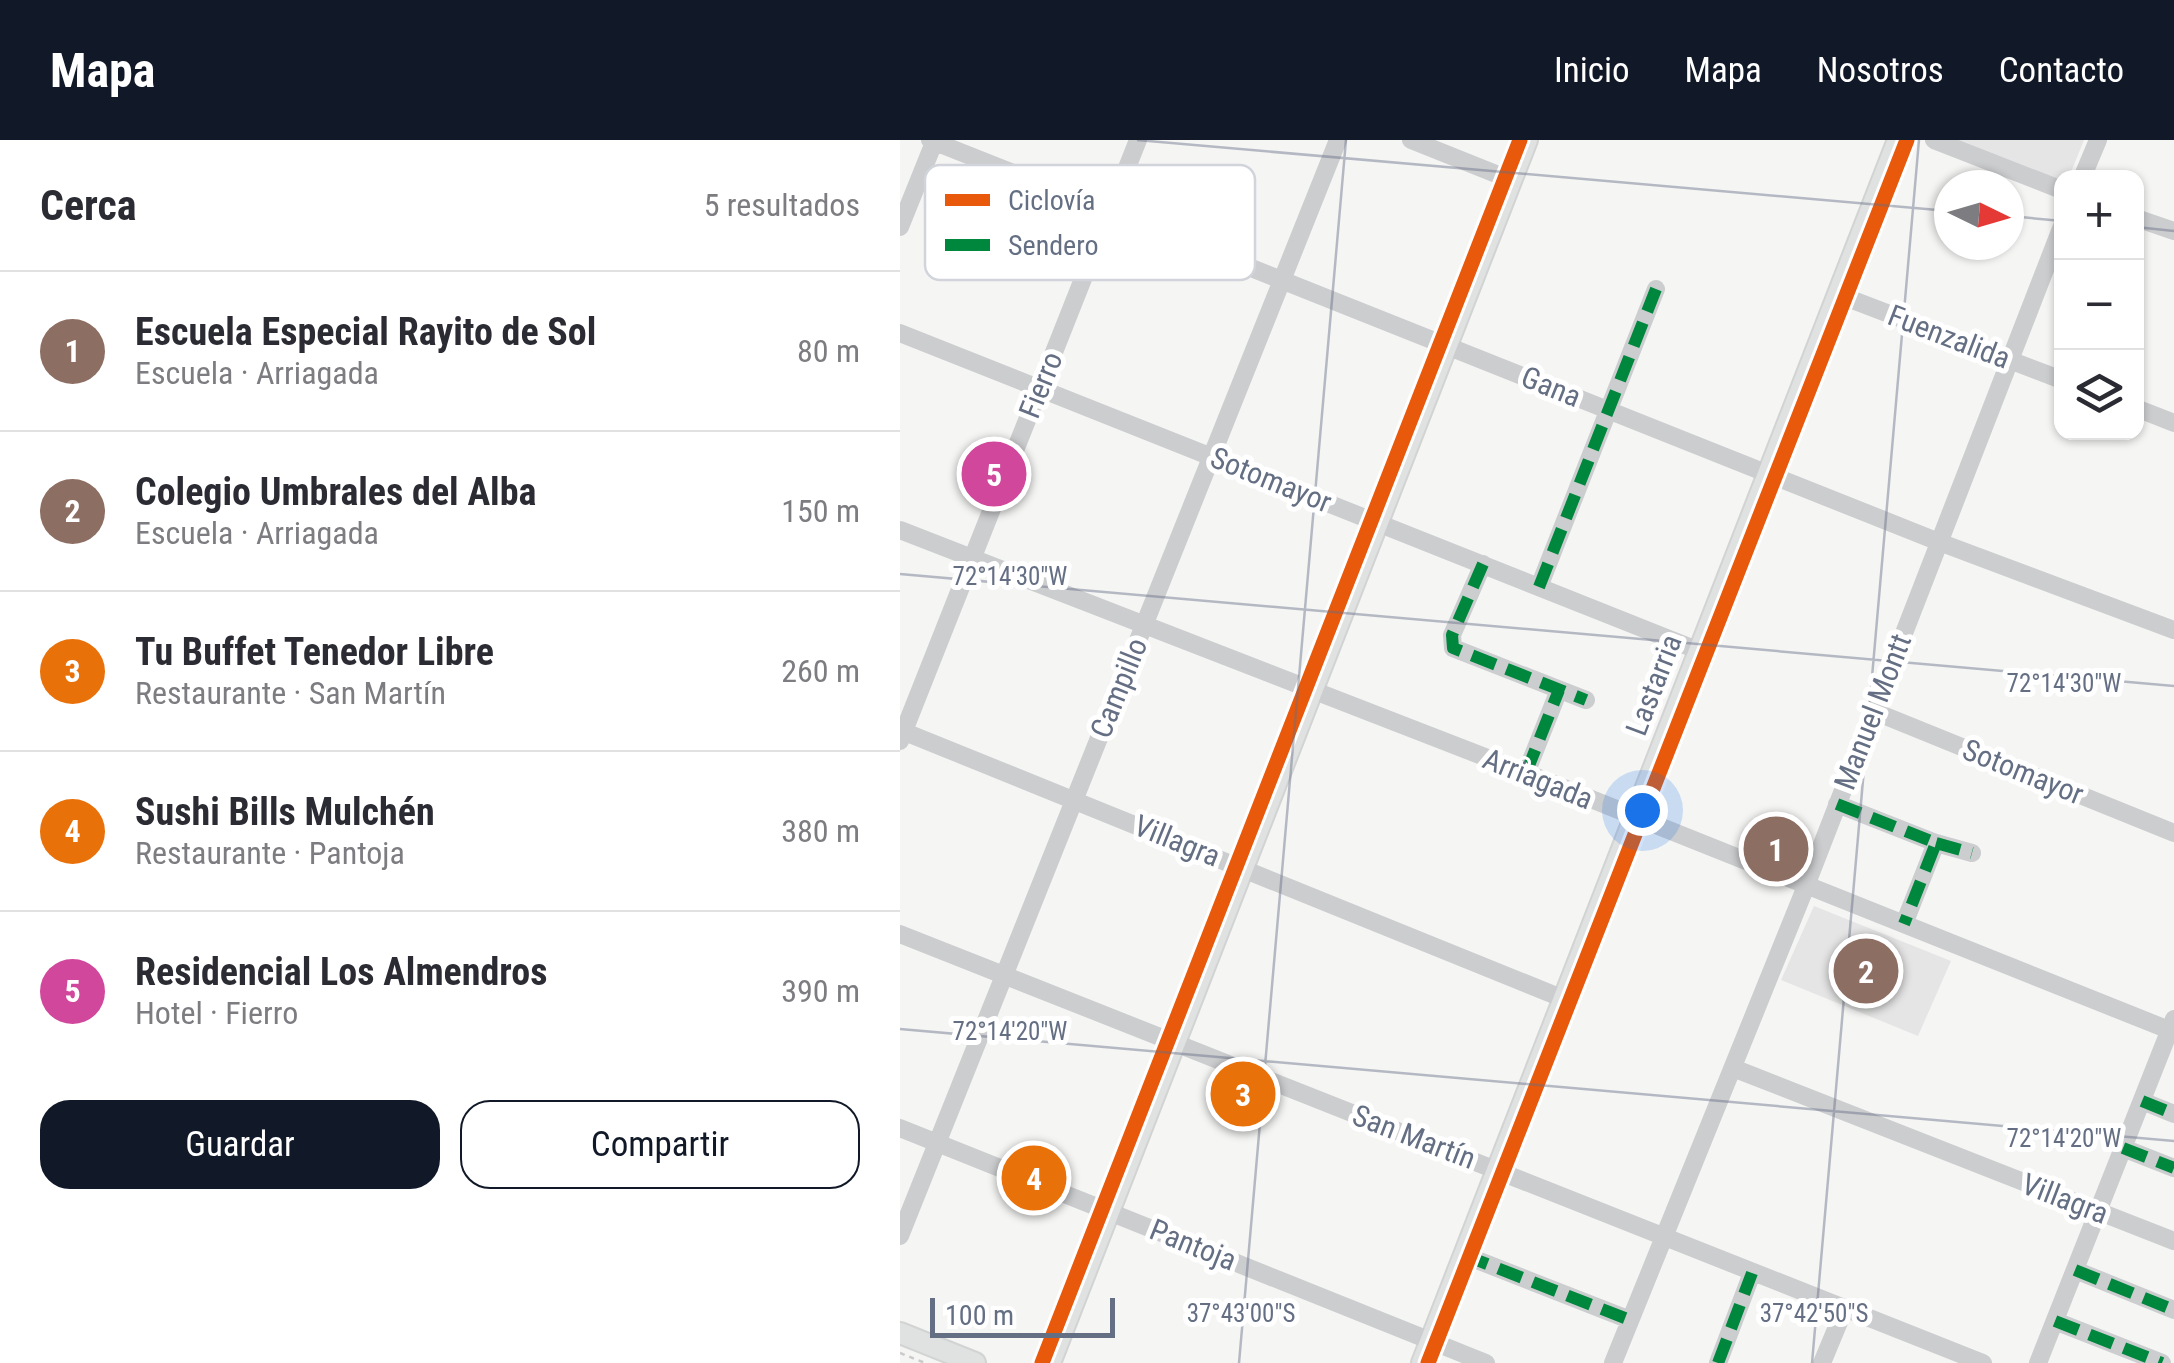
<!DOCTYPE html>
<html lang="es">
<head>
<meta charset="utf-8">
<style>
	:root { --surface:#fff; --page:#f7f7f7; --text:#2b2b33; --muted:#7c7c81; --line:#e1e1e2; --accent:#111827 }
	body { margin:0; font-family:"Roboto Condensed",sans-serif; background:var(--page); color:var(--text) }
	.controls { position:absolute; right:30px; top:30px; display:grid; overflow:hidden; border-radius:20px; box-shadow:0 2px 8px #0004 }
	.controls button { width:90px; height:90px; display:grid; place-items:center; padding:0; border:0; border-bottom:2px solid var(--line); background:var(--surface); color:var(--text); font:50px sans-serif }
	.compass { position:absolute; left:1034px; top:30px; width:90px; height:90px; border-radius:50%; background:var(--surface); box-shadow:0 2px 8px #0004; rotate:95deg }
	.scale { position:absolute; left:30px; bottom:25px; width:185px; box-sizing:border-box; padding-left:10px; border:5px solid #656f84; border-top:0; font-size:28px; line-height:35px; white-space:nowrap; color:#656f84; -webkit-text-stroke:8px #fff; paint-order:stroke }
	.you { position:absolute; left:742px; top:670px; width:35px; height:35px; margin:-25px; border:8px solid #fff; border-radius:50%; background:#1a73e8; box-shadow:0 0 0 15px #1a73e833 }
	.badge { display:grid; place-items:center; width:65px; height:65px; border-radius:50%; background:var(--accent); color:#fff; font-size:32px; font-weight:700 }
	.pin { position:absolute; translate:-50% -50%; border:5px solid #fff; box-shadow:0 2px 10px #0006 }
	.list { margin:0; padding:0; list-style:none }
	h2 { display:flex; justify-content:space-between; align-items:center; height:130px; margin:0; padding:0 40px; font-size:42px }
	h2 small { font-size:32px; font-weight:400; color:var(--muted) }
	.list li { display:grid; grid-template-columns:65px 1fr auto; gap:30px; align-items:center; box-sizing:border-box; height:160px; padding:0 40px; border-top:2px solid var(--line) }
	.list b { display:block; font-size:38px; white-space:nowrap }
	.list p { margin:0; font-size:32px; white-space:nowrap; color:var(--muted) }
	.list em { font-size:32px; font-style:normal; color:var(--muted) }
	.actions { display:flex; gap:20px; padding:30px 40px }
	.actions a { flex:1; padding:22px 0; border:2px solid var(--accent); border-radius:30px; text-align:center; font-size:35px; color:var(--accent) }
	.actions .main { background:var(--accent); color:#fff }
	.icon { flex:none; width:55px; height:55px; fill:none; stroke:currentColor; stroke-width:2; stroke-linecap:round; stroke-linejoin:round }
	.map { position:relative; flex:none; width:1274px; height:1223px; overflow:hidden }
	header { display:flex; align-items:center; gap:60px; box-sizing:border-box; height:140px; padding:0 50px; background:var(--accent); color:#fff }
	header strong { font-size:48px }
	nav { display:flex; gap:55px; margin-inline-start:auto; font-size:35px }
	main { display:flex }
	aside { flex:1; background:var(--surface) }
	.map>svg:first-child { display:block }
	.built { fill:#e5e5e6 }
	.green { fill:#e3e8e2 }
	.lines { fill:none; stroke-linecap:round; stroke-linejoin:round }
	.major-casing { stroke:#d2d3d3; stroke-width:24 }
	.path { stroke:#cacacb; stroke-width:2.5; stroke-dasharray:5 5; stroke-linecap:butt }
	.minor { stroke:#cccdcf; stroke-width:18 }
	.major { stroke:#e0e1e1; stroke-width:20 }
	.quiet { stroke:#00873e; stroke-width:12; stroke-dasharray:25 12; stroke-linecap:butt }
	.cycleway-casing { stroke:#fff; stroke-width:21 }
	.cycleway { stroke:#e8590c; stroke-width:15 }
	.ticks { fill:none; stroke:#656f84; stroke-width:2.5; stroke-opacity:0.45 }
	.labels { text-anchor:middle; stroke-width:10; stroke-linejoin:round; paint-order:stroke }
	.street-label { font-size:30px; fill:#656f84; stroke:#fff }
	.key { fill:#fff; stroke:#d1d4da; stroke-width:2.5 }
	.key-label { font-size:28px; fill:#656f84 }
	.ticks-label { font-size:25px; text-anchor:middle; fill:#656f84; stroke:#fff; stroke-width:10; stroke-linejoin:round; paint-order:stroke }
</style>
</head>
<body>
<header>
<strong>Mapa</strong>
<nav><a>Inicio</a><a>Mapa</a><a>Nosotros</a><a>Contacto</a></nav>
</header>
<main>
<aside>
<h2>Cerca<small>5 resultados</small></h2>
<ul class="list">
<li><span class="badge" style="background:#8d6e63">1</span><div><b>Escuela Especial Rayito de Sol</b><p>Escuela · Arriagada</p></div><em>80 m</em></li>
<li><span class="badge" style="background:#8d6e63">2</span><div><b>Colegio Umbrales del Alba</b><p>Escuela · Arriagada</p></div><em>150 m</em></li>
<li><span class="badge" style="background:#e8710a">3</span><div><b>Tu Buffet Tenedor Libre</b><p>Restaurante · San Martín</p></div><em>260 m</em></li>
<li><span class="badge" style="background:#e8710a">4</span><div><b>Sushi Bills Mulchén</b><p>Restaurante · Pantoja</p></div><em>380 m</em></li>
<li><span class="badge" style="background:#d1479c">5</span><div><b>Residencial Los Almendros</b><p>Hotel · Fierro</p></div><em>390 m</em></li>
</ul>
<div class="actions"><a class="main">Guardar</a><a>Compartir</a></div>
</aside>
<div class="map">
<svg width="1274" height="1223" viewBox="0 0 1274 1223">
	<rect width="100%" height="100%" fill="#f5f5f4"/>
	<path class="built" d="M1049 0H1184L1169 37 1162 38 1161 44Z
		M914 766 1051 821 1018 896 881 840Z"/>
	<path class="green" d="M945 837 980 851 971 873 936 860Z"/>
	<g class="lines">
		<g class="major-casing">
			<path id="major" d="M0 1193 75 1223
				M150 1223 627 0
				M522 1223 998 0"/>
		</g>
		<path class="path" d="M0 1213 25 1223"/>
		<path class="minor" d="M30 0 1039 402 1274 490
			M511 0 611 40
			M1034 0 1162 50
			M1182 38 1198 0
			M1236 78 1274 91
			M0 87 35 0
			M937 154 1162 240
			M0 193 797 510
			M1236 268 1274 283
			M0 390 626 633 1274 892
			M583 424 552 495 553 508 686 560
			M639 447 756 149
			M973 571 1274 693
			M0 590 664 859
			M0 601 238 0
			M626 633 659 550
			M937 664 1036 703 1004 784
			M1036 703 1072 713
			M0 794 1083 1223
			M833 928 1274 1101
			M1242 961 1274 974
			M0 988 586 1223
			M1223 1008 1274 1028
			M0 1096 438 0
			M564 1115 730 1180
			M1175 1130 1274 1170
			M1155 1181 1262 1223
			M713 1223 902 756 1162 86
			M818 1223 852 1133
			M922 1223 944 1170
			M1138 1223 1274 879"/>
		<use href="#major" class="major"/>
		<path class="quiet" d="M583 424 552 495 553 508 686 560
			M639 447 756 149
			M626 633 659 550
			M937 664 1036 703 1004 784
			M1036 703 1072 713
			M1242 961 1274 974
			M1223 1008 1274 1028
			M564 1115 730 1180
			M1175 1130 1274 1170
			M1155 1181 1262 1223
			M818 1223 852 1133"/>
		<g class="cycleway-casing">
			<path id="cycleway" d="M142 1223 620 0
				M528 1223 1007 0"/>
		</g>
		<use href="#cycleway" class="cycleway"/>
	</g>
	<path class="ticks" d="M237 0 1049 71M1109 76 1162 81M1236 87 1274 91M0 434 1274 546M0 889 1274 1001M339 1223 446 0M912 1223 1019 0"/>
	<g class="labels">
		<g class="street-label">
			<text transform="translate(1049 197) rotate(21)" y="10">Fuenzalida</text>
			<text transform="translate(141 245) rotate(-68)" y="10">Fierro</text>
			<text transform="translate(651 247) rotate(22)" y="10">Gana</text>
			<text transform="translate(371 340) rotate(22)" y="10">Sotomayor</text>
			<text transform="translate(754 545) rotate(-69)" y="10">Lastarria</text>
			<text transform="translate(219 548) rotate(-68)" y="10">Campillo</text>
			<text transform="translate(973 572) rotate(-69)" y="10">Manuel Montt</text>
			<text transform="translate(1123 632) rotate(22)" y="10">Sotomayor</text>
			<text transform="translate(638 639) rotate(22)" y="10">Arriagada</text>
			<text transform="translate(277 701) rotate(22)" y="10">Villagra</text>
			<text transform="translate(514 997) rotate(21)" y="10">San Martín</text>
			<text transform="translate(1165 1059) rotate(21)" y="10">Villagra</text>
			<text transform="translate(293 1105) rotate(22)" y="10">Pantoja</text>
		</g>
	</g>
	<rect x="25" y="25" width="330" height="115" rx="15" class="key"/>
	<rect x="45" y="54" width="45" height="12" fill="#e8590c"/>
	<rect x="45" y="99" width="45" height="12" fill="#00873e"/>
	<g class="key-label">
		<text x="108" y="70">Ciclovía</text>
		<text x="108" y="115">Sendero</text>
	</g>
	<g class="ticks-label">
		<text x="110" y="445">72°14'30"W</text>
		<text x="1164" y="552">72°14'30"W</text>
		<text x="110" y="900">72°14'20"W</text>
		<text x="1164" y="1007">72°14'20"W</text>
		<text x="341" y="1182">37°43'00"S</text>
		<text x="914" y="1182">37°42'50"S</text>
	</g>
</svg>
<div class="controls">
<button>+</button>
<button>−</button>
<button><svg class="icon" aria-label="layers" viewBox="0 0 24 24"><path d="M12 4l9 5-9 5-9-5zM3 14l9 5 9-5"/></svg></button>
</div>
<svg class="compass" viewBox="-18 -18 36 36"><path d="M0-13l5 13h-10z" fill="#e53935"/><path d="M0 13l5-13h-10z" fill="#7c7c81"/></svg>
<div class="scale">100 m</div>
<div class="you"></div>
<div class="pin badge" style="left:876px;top:709px;background:#8d6e63">1</div>
<div class="pin badge" style="left:966px;top:831px;background:#8d6e63">2</div>
<div class="pin badge" style="left:343px;top:954px;background:#e8710a">3</div>
<div class="pin badge" style="left:134px;top:1038px;background:#e8710a">4</div>
<div class="pin badge" style="left:94px;top:334px;background:#d1479c">5</div>
</div>
</main>
</body>
</html>
